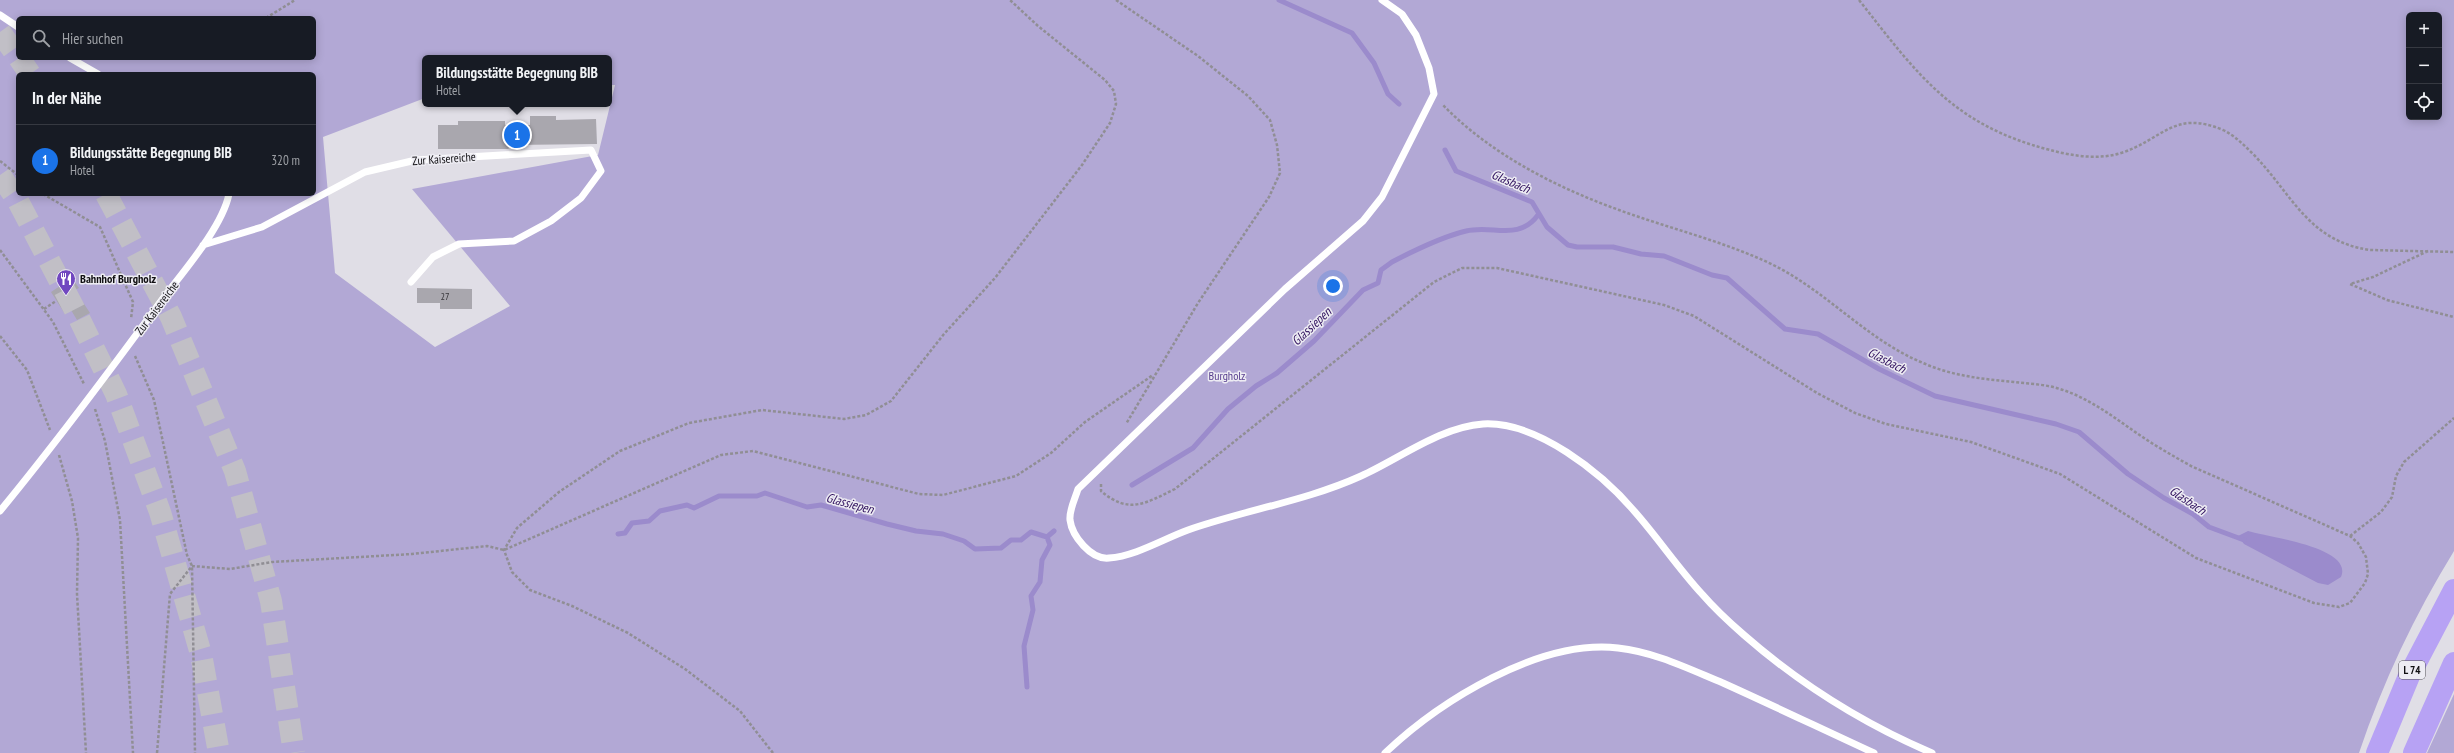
<!DOCTYPE html>
<html lang="de">
<head>
<meta charset="utf-8">
<style>
	:root { --surface:#171b24; --page:#20242c; --text:#f1f3f6; --muted:#9ea1a6; --line:#363941; --accent:#1a73e8 }
	body { margin:0; font-family:"PT Sans Narrow",sans-serif; background:var(--page); color:var(--text) }
	.controls { position:absolute; right:12px; top:12px; display:grid; overflow:hidden; border-radius:6px; box-shadow:0 2px 10px #0003 }
	.controls button { width:36px; height:36px; display:grid; place-items:center; padding:0; border:0; border-bottom:1px solid var(--line); background:var(--surface); color:var(--text); font:20px sans-serif }
	.you { position:absolute; left:1333px; top:286px; width:14px; height:14px; margin:-10px; border:3px solid #fff; border-radius:50%; background:#1a73e8; box-shadow:0 0 0 6px #1a73e833 }
	.badge { display:grid; place-items:center; width:26px; height:26px; border-radius:50%; background:var(--accent); color:#fff; font-size:13px; font-weight:700 }
	.pin { position:absolute; translate:-50% -50%; border:2px solid #fff; box-shadow:0 1px 4px #0006 }
	.popup { position:absolute; left:422px; top:55px; width:190px; height:52px; box-sizing:border-box; display:grid; place-content:center; border-radius:6px; background:var(--surface); filter:drop-shadow(0 1px 3px #0005); font-size:13px; white-space:nowrap; color:var(--muted) }
	.popup b { font-size:15px; color:var(--text) }
	.popup::after { content:''; position:absolute; left:50%; top:100%; margin-left:-8px; border:8px solid transparent; border-top-color:var(--surface) }
	.list { margin:0; padding:0; list-style:none }
	h2 { display:flex; justify-content:space-between; align-items:center; height:52px; margin:0; padding:0 16px; font-size:17px }
	h2 small { font-size:13px; font-weight:400; color:var(--muted) }
	.list li { display:grid; grid-template-columns:26px 1fr auto; gap:12px; align-items:center; box-sizing:border-box; height:72px; padding:0 16px; border-top:1px solid var(--line) }
	.list b { display:block; font-size:15px; white-space:nowrap }
	.list p { margin:0; font-size:13px; white-space:nowrap; color:var(--muted) }
	.list em { font-size:13px; font-style:normal; color:var(--muted) }
	.icon { flex:none; width:22px; height:22px; fill:none; stroke:currentColor; stroke-width:2; stroke-linecap:round; stroke-linejoin:round }
	.map { position:relative; flex:none; width:2454px; height:753px; overflow:hidden }
	.search { position:absolute; background:var(--surface); box-shadow:0 2px 10px #0003; left:16px; top:16px; width:300px; height:44px; display:flex; align-items:center; gap:10px; box-sizing:border-box; padding:0 14px; border-radius:6px; color:var(--muted); font-size:15px }
	.panel { position:absolute; background:var(--surface); box-shadow:0 2px 10px #0003; left:16px; top:72px; width:300px; height:124px; border-radius:6px }
	.map>svg:first-child { display:block }
	.green { fill:#b2a8d5; fill-rule:evenodd }
	.water { fill:#9b8bcc }
	.lines { fill:none; stroke-linecap:round; stroke-linejoin:round }
	.stream { stroke:#9b8bcc; stroke-width:5 }
	.building { fill:#a9a7ae }
	.highway-tunnel { stroke:#c1bfc6; stroke-width:22; stroke-dasharray:22 11; stroke-linecap:butt }
	.path { stroke:#908e94; stroke-width:2.5; stroke-dasharray:3 2; stroke-linecap:butt }
	.lane { stroke:#fff; stroke-width:7 }
	.highway { stroke:#b7a2f4; stroke-width:22 }
	.labels { text-anchor:middle; stroke-width:3; stroke-linejoin:round; paint-order:stroke }
	.number-label { font-size:10px; fill:#363539 }
	.shield { fill:#edecf3; stroke:#525156; stroke-width:1 }
	.shield-label { font-size:11px; font-weight:bold; fill:#100f12 }
	.street-label { font-size:12px; fill:#100f12; stroke:#edecf3 }
	.poi-label { font-size:12px; font-weight:bold; fill:#100f12; stroke:#edecf3; text-anchor:start }
	.park-label { font-size:12px; fill:#573e8e; stroke:#edecf3 }
	.water-label { font-size:13px; font-style:italic; fill:#31125f; stroke:#edecf3 }
</style>
</head>
<body>
<div class="map">
<svg width="2454" height="753" viewBox="0 0 2454 753">
	<rect width="100%" height="100%" fill="#e0dee6"/>
	<path class="green" d="M0 0H2454V551C2414 616 2383 682 2359 753H0ZM2409 15H2439V117H2409ZM18 18H314V58H18ZM425 58H609V85H615L598 155 412 189 510 306 435 347 335 273 323 137 425 98ZM18 74H314V194H18Z
		M2454 694V753H2427Z"/>
	<path class="water" d="M2248 531C2266 537 2354 547 2341 577L2328 585 2318 583 2244 544 2238 536Z"/>
	<g class="lines">
		<path class="stream" d="M1279 0 1352 33 1374 63 1388 94 1399 104
			M1445 150 1456 171 1532 202 1547 227 1568 245 1577 247H1613L1641 254 1664 256 1712 275 1727 278 1785 329 1818 334 1879 369 1935 396 2056 424 2079 432 2128 474 2164 498 2193 514 2209 527 2244 540
			M1132 485 1193 448 1228 409 1256 386 1277 373 1314 341 1363 290 1378 283 1381 270 1392 262C1415 250 1441 237 1466 231 1492 224 1518 242 1538 215
			M618 534 625 533 632 523 649 521 660 511 687 505 694 508 719 496H757L765 493 807 507 821 505 887 524 916 531 943 534 964 541 975 549 1001 548 1011 540H1021L1031 532 1047 537 1054 531
			M1027 687 1024 646 1033 610 1031 596 1040 582 1042 560 1050 545 1047 537"/>
	</g>
	<path class="building" d="M530 116H556V120L596 119 597 144 513 145 508 149H438V125H458V121H505V125H530Z
		M72 278 79 288 75 290 90 313 77 320 71 310 65 314 51 292Z
		M417 288 472 289V309H440V303H417Z"/>
	<g class="lines">
		<path class="highway-tunnel" d="M0 32 18 57
			M19 58 30 74
			M0 175 18 201 78 316 116 394 160 512 201 654 219 753
			M106 194 171 317 235 471 271 601 294 753"/>
		<path class="path" d="M1116 0 1198 56 1248 96 1270 120 1277 145 1280 173 1269 197 1198 303 1126 424
			M1859 0C1918 75 1953 125 2050 150 2072 156 2099 160 2121 153 2162 140 2174 109 2223 130 2235 136 2243 144 2252 153 2292 193 2307 241 2370 250L2454 252
			M266 18 295 0
			M0 161 18 175
			M43 194 100 227 133 302 131 319
			M0 250 53 322 84 384
			M2428 251 2373 277 2350 284 2387 300 2454 317
			M44 309 56 301
			M0 336 27 370 50 430
			M135 356 154 400 187 555 192 566 195 753
			M95 409 105 441 120 520 133 753
			M59 455 72 501 78 538 77 594 86 753
			M1101 484V491C1129 515 1146 503 1175 489L1434 282 1462 268H1497L1664 305 1694 316 1817 393 1855 413 1886 424 1971 442 2060 474 2196 558 2314 603 2339 607 2350 603 2365 583 2368 574 2366 557 2358 543 2350 536 2191 466C2175 457 2159 448 2144 438 2117 420 2092 399 2060 389 2045 384 2029 384 2014 382 1983 379 1952 376 1923 363 1865 339 1824 288 1767 262 1719 240 1668 228 1619 210 1555 187 1489 153 1442 104
			M2350 536 2381 512 2392 497 2396 476 2404 462 2454 418
			M157 753 170 594 192 566 230 569 272 562 412 554 487 546 504 550 721 455 753 451 919 494 943 495 1016 476 1051 453 1085 422 1153 375
			M773 753 740 711 685 669 628 633 572 606 530 590 512 572 504 550 517 528 559 492 620 451 689 423 762 410 844 419 866 415 891 401 944 334 995 278 1082 165 1110 123 1116 104 1114 91 1105 80 1038 26 1010 0"/>
		<path class="lane" d="M1382 0 1402 14 1416 35 1429 68 1434 94 1382 197 1363 221 1285 289 1078 489C1075 499 1069 510 1070 520 1072 536 1091 560 1109 558 1136 556 1163 539 1188 530 1245 510 1306 501 1361 476 1399 459 1440 427 1483 424 1537 421 1602 473 1635 512 1658 538 1678 568 1702 594 1715 609 1729 622 1744 635 1800 684 1864 724 1932 753
			M0 15 18 27
			M70 58 98 74
			M203 245 262 227 365 172 416 160 591 150 601 171 581 198 551 221 514 241 459 244 433 257 411 282
			M0 511C56 443 109 372 161 301 182 273 222 228 229 194
			M1385 753C1440 701 1539 639 1618 648 1655 652 1689 669 1723 683 1774 706 1824 730 1874 753"/>
		<path class="highway" d="M2377 753 2409 676 2454 590
			M2414 753 2454 663"/>
	</g>
	<defs>
		<g id="restaurant-pin" transform="scale(1)"><path d="M0 17L-7.5 6A9.5 9.5 0 1 1 7.5 6Z" fill="#7147c0" stroke="#edecf3"/><path d="M-5-6h1v4h1v-4h1v4h1v-4h1v5L-1.5 .5V6h-2V.5L-5-1ZM5-6V6H3V1.5H1.5Q1.5-4 5-6Z" fill="#fff"/></g>
	</defs>
	<g fill-rule="evenodd">
		<use href="#restaurant-pin" x="66" y="279"/>
	</g>
	<g class="labels">
		<g class="number-label">
			<text x="445" y="300">27</text>
		</g>
		<rect class="shield" x="2399" y="661" width="26" height="18" rx="3"/>
		<g class="shield-label">
			<text x="2412" y="674">L 74</text>
		</g>
		<g class="street-label">
			<text transform="translate(444 159) rotate(-4)" y="4">Zur Kaisereiche</text>
			<text transform="translate(157 308) rotate(-53)" y="4">Zur Kaisereiche</text>
		</g>
		<g class="poi-label">
			<text x="80" y="283">Bahnhof Burgholz</text>
		</g>
		<g class="park-label">
			<text x="1227" y="380">Burgholz</text>
		</g>
		<g class="water-label">
			<text transform="translate(1511 181) rotate(23)" y="5">Glasbach</text>
			<text transform="translate(1311 326) rotate(-43)" y="5">Glassiepen</text>
			<text transform="translate(1887 360) rotate(27)" y="5">Glasbach</text>
			<text transform="translate(2188 500) rotate(34)" y="5">Glasbach</text>
			<text transform="translate(850 503) rotate(15)" y="5">Glassiepen</text>
		</g>
	</g>
</svg>
<div class="controls">
<button>+</button>
<button>−</button>
<button><svg class="icon" aria-label="locate" viewBox="0 0 24 24"><circle cx="12" cy="12" r="6"/><path d="M12 2v4M12 18v4M2 12h4M18 12h4"/></svg></button>
</div>
<div class="you"></div>
<div class="pin badge" style="left:517px;top:135px">1</div>
<div class="popup"><b>Bildungsstätte Begegnung BIB</b>Hotel</div>
<div class="search"><svg class="icon" aria-label="search" viewBox="0 0 24 24"><circle cx="10" cy="10" r="6"/><path d="M15 15l6 6"/></svg>Hier suchen</div>
<section class="panel">
<h2>In der Nähe<small></small></h2>
<ul class="list">
<li><span class="badge">1</span><div><b>Bildungsstätte Begegnung BIB</b><p>Hotel</p></div><em>320 m</em></li>
</ul>
</section>
</div>
</body>
</html>
